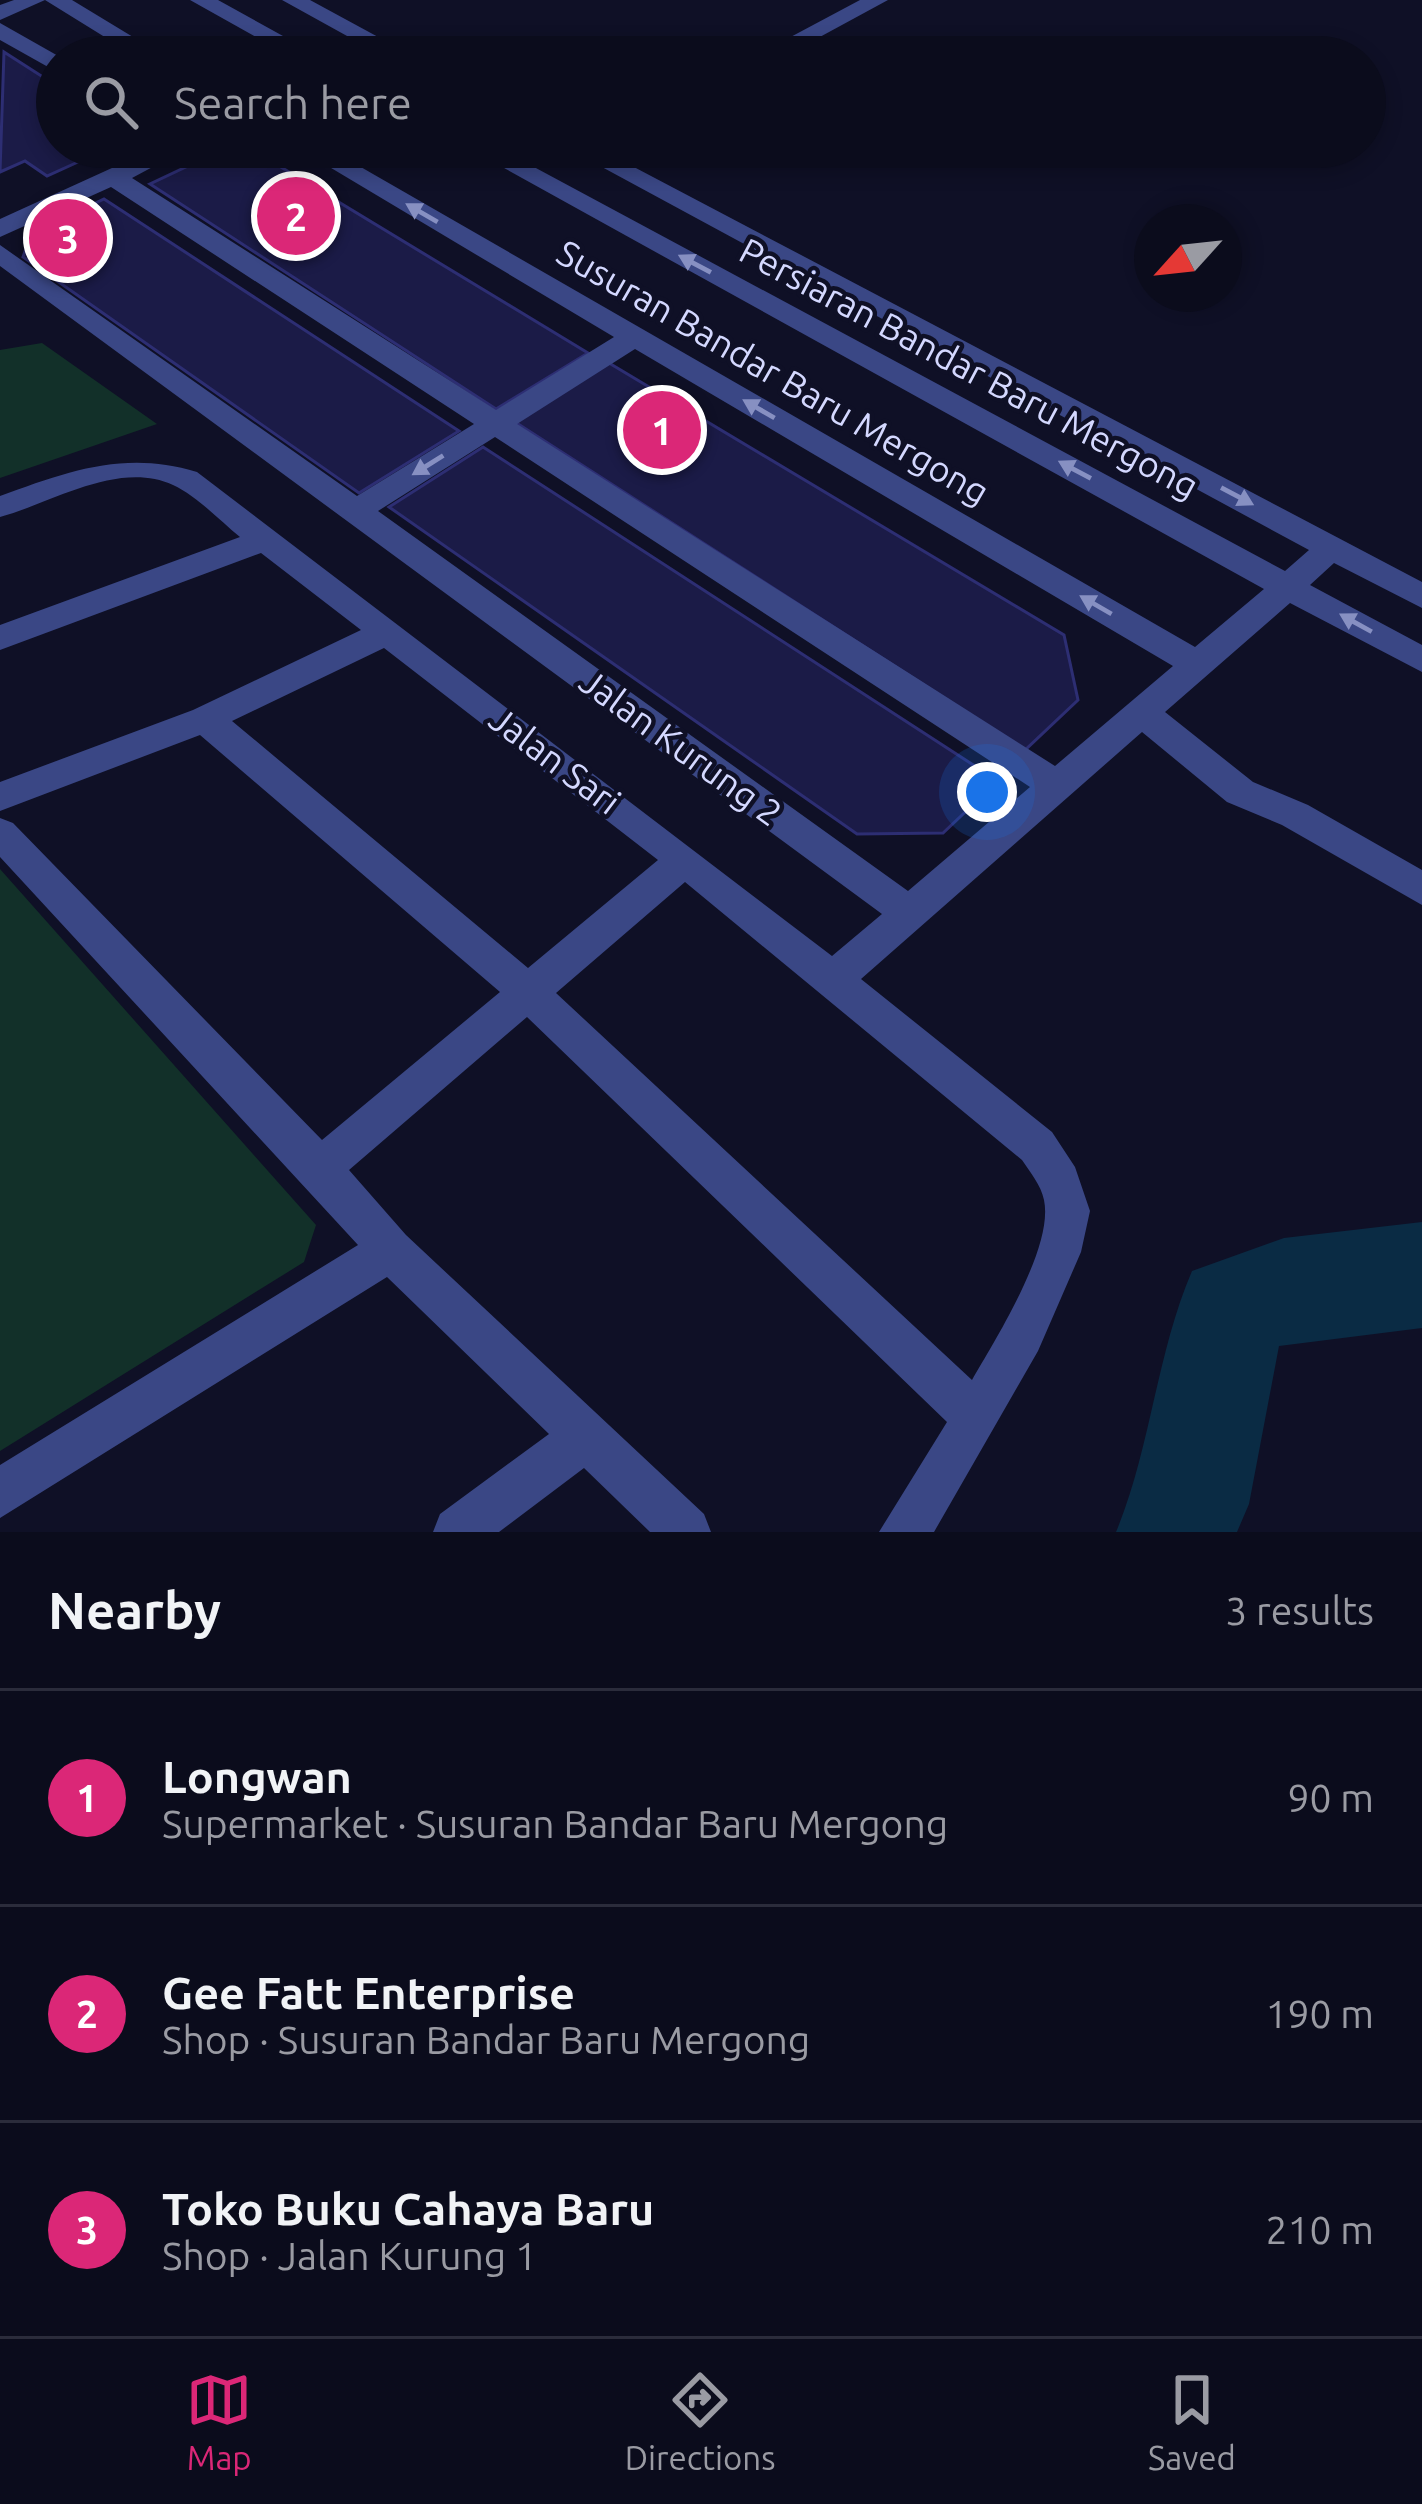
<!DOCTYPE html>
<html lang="en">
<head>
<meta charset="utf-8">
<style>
	:root { --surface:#0b0c1c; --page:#141525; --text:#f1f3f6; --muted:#9a9ba3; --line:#2b2c3b; --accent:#db2777 }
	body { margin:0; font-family:Ubuntu,sans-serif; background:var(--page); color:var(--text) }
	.compass { position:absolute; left:1134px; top:204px; width:108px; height:108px; border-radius:50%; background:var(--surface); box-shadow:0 6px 18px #0003; rotate:243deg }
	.you { position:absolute; left:987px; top:792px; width:42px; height:42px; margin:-30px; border:9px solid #fff; border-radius:50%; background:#1a73e8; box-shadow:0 0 0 18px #1a73e833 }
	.badge { display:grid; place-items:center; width:78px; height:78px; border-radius:50%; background:var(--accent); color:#fff; font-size:39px; font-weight:700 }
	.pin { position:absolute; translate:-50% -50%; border:6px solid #fff; box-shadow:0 3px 12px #0006 }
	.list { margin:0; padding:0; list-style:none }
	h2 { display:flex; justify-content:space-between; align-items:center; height:156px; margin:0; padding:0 48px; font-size:51px }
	h2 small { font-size:39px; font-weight:400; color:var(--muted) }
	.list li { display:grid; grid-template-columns:78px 1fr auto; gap:36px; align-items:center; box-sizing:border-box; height:216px; padding:0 48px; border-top:3px solid var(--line) }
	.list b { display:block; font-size:45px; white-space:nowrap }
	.list p { margin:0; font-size:39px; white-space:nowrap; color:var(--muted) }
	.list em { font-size:39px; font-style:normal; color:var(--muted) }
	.icon { flex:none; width:66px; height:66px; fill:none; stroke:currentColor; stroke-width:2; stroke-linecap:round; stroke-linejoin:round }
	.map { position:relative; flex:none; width:1422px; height:1532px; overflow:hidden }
	.search { position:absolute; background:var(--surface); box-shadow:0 6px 18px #0003; left:36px; right:36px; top:36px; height:132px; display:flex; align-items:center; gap:30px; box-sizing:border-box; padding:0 42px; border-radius:66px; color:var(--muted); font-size:45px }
	.sheet { height:804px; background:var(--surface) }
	nav { display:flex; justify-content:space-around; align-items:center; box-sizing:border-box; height:168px; border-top:3px solid var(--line); background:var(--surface); font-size:33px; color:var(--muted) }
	nav a { display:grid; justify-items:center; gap:6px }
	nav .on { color:var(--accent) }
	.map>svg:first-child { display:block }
	.green { fill:#123029 }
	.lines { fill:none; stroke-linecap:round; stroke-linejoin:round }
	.river { fill:#0a2b44; fill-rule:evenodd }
	.building { fill:#1b1b47; stroke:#2d2e73; stroke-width:3 }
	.minor { fill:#3a4785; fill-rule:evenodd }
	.oneway { fill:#8790c2 }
	.labels { text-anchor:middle; stroke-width:9; stroke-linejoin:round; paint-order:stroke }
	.street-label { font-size:36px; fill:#d4d8ff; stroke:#0f1026 }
</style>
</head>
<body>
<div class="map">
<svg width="1422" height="1532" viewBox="0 0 1422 1532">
	<rect width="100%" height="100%" fill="#0f1026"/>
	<path class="green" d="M42 343 157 424 0 478V350Z
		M0 869 316 1225 304 1262 0 1451Z"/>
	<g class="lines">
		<path class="river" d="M1422 1222V1328L1279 1346 1249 1504 1237 1532H1116C1151 1448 1156 1355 1192 1271L1284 1238Z"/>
	</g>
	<path class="building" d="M4 52 57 86V147H111L47 176 25 161 0 172Z
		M224 149H251L588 353 496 409 150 184Z
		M104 199 459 431 359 493 23 257 31 234Z
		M609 363 1064 635 1078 700 1025 750 515 422Z
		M483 447 998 781 943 833 857 834 389 507Z"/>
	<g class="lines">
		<path class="minor" d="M14 0H72L166 57H137L45 0 0 20V5Z
			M190 0H218L321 57H292Z
			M282 0H310L415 57H385Z
			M860 0H888L783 57H753Z
			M0 23 60 57 57 72 0 40Z
			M158 147H190L132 178 496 410 614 337 296 147H326L1195 647 1264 589 466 147H497L1285 571 1309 550 565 147H596L1422 582V608L1334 563 1310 585 1422 645V672L1290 603 1165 712 1253 782 1308 805 1422 870V905L1282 825 1227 802 1142 732 861 979 1052 1132 1075 1167 1090 1211 1081 1252 1038 1351 934 1532H879L947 1422 527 1017 349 1170 406 1235 704 1514 711 1532H650L584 1468 499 1532H433L440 1514 549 1434 387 1277 0 1518V1465L358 1245 0 857V818L13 823 322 1140 500 992 200 735 0 811V782L193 710 361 630 261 553 0 650V625L240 537C219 520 197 496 173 485 118 460 52 503 0 517V496C69 471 125 450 197 472L832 956 882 914 0 266V245L357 496 474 424 111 187 0 237V219ZM635 349 1173 666 1055 766 517 424ZM495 437 1030 787 908 891 378 511ZM384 648 658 860 528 968 232 721ZM685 882 1022 1160C1030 1172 1041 1185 1044 1200 1054 1247 995 1340 972 1380L556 993Z"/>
	</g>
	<defs><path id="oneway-solid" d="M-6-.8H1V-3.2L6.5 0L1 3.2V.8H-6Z" transform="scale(3)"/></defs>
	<g class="oneway">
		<use href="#oneway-solid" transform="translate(422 213) rotate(-150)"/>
		<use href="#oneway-solid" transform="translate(695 264) rotate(-152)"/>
		<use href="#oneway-solid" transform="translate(759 409) rotate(-150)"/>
		<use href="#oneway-solid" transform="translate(428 465) rotate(148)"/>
		<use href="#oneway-solid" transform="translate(1075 470) rotate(-152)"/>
		<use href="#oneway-solid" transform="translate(1237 496) rotate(28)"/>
		<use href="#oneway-solid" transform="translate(1096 605) rotate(-150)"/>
		<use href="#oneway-solid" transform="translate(1356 623) rotate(-151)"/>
	</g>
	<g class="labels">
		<g class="street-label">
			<text transform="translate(969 368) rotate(28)" y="13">Persiaran Bandar Baru Mergong</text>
			<text transform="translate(773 372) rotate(30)" y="13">Susuran Bandar Baru Mergong</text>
			<text transform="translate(681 747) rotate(36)" y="13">Jalan Kurung 2</text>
			<text transform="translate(555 760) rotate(37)" y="13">Jalan Sari</text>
		</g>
	</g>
</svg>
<svg class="compass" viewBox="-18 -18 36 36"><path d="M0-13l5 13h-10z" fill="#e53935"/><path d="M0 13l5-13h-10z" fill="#9a9ba3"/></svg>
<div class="you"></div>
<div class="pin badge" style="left:662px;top:430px">1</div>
<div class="pin badge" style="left:296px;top:216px">2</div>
<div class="pin badge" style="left:68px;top:238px">3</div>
<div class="search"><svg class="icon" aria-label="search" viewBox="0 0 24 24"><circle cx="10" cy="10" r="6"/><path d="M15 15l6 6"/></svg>Search here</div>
</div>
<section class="sheet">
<h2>Nearby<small>3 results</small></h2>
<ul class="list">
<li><span class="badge">1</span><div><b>Longwan</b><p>Supermarket · Susuran Bandar Baru Mergong</p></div><em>90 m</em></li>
<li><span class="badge">2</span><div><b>Gee Fatt Enterprise</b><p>Shop · Susuran Bandar Baru Mergong</p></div><em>190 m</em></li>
<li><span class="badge">3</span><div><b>Toko Buku Cahaya Baru</b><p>Shop · Jalan Kurung 1</p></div><em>210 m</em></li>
</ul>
</section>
<nav>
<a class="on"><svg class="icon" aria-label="map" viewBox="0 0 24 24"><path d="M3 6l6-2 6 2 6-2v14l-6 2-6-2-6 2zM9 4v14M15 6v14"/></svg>Map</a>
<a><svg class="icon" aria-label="directions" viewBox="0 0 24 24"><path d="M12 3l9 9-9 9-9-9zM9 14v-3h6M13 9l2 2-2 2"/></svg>Directions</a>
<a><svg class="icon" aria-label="saved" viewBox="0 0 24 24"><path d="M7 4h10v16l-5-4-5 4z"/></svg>Saved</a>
</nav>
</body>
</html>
